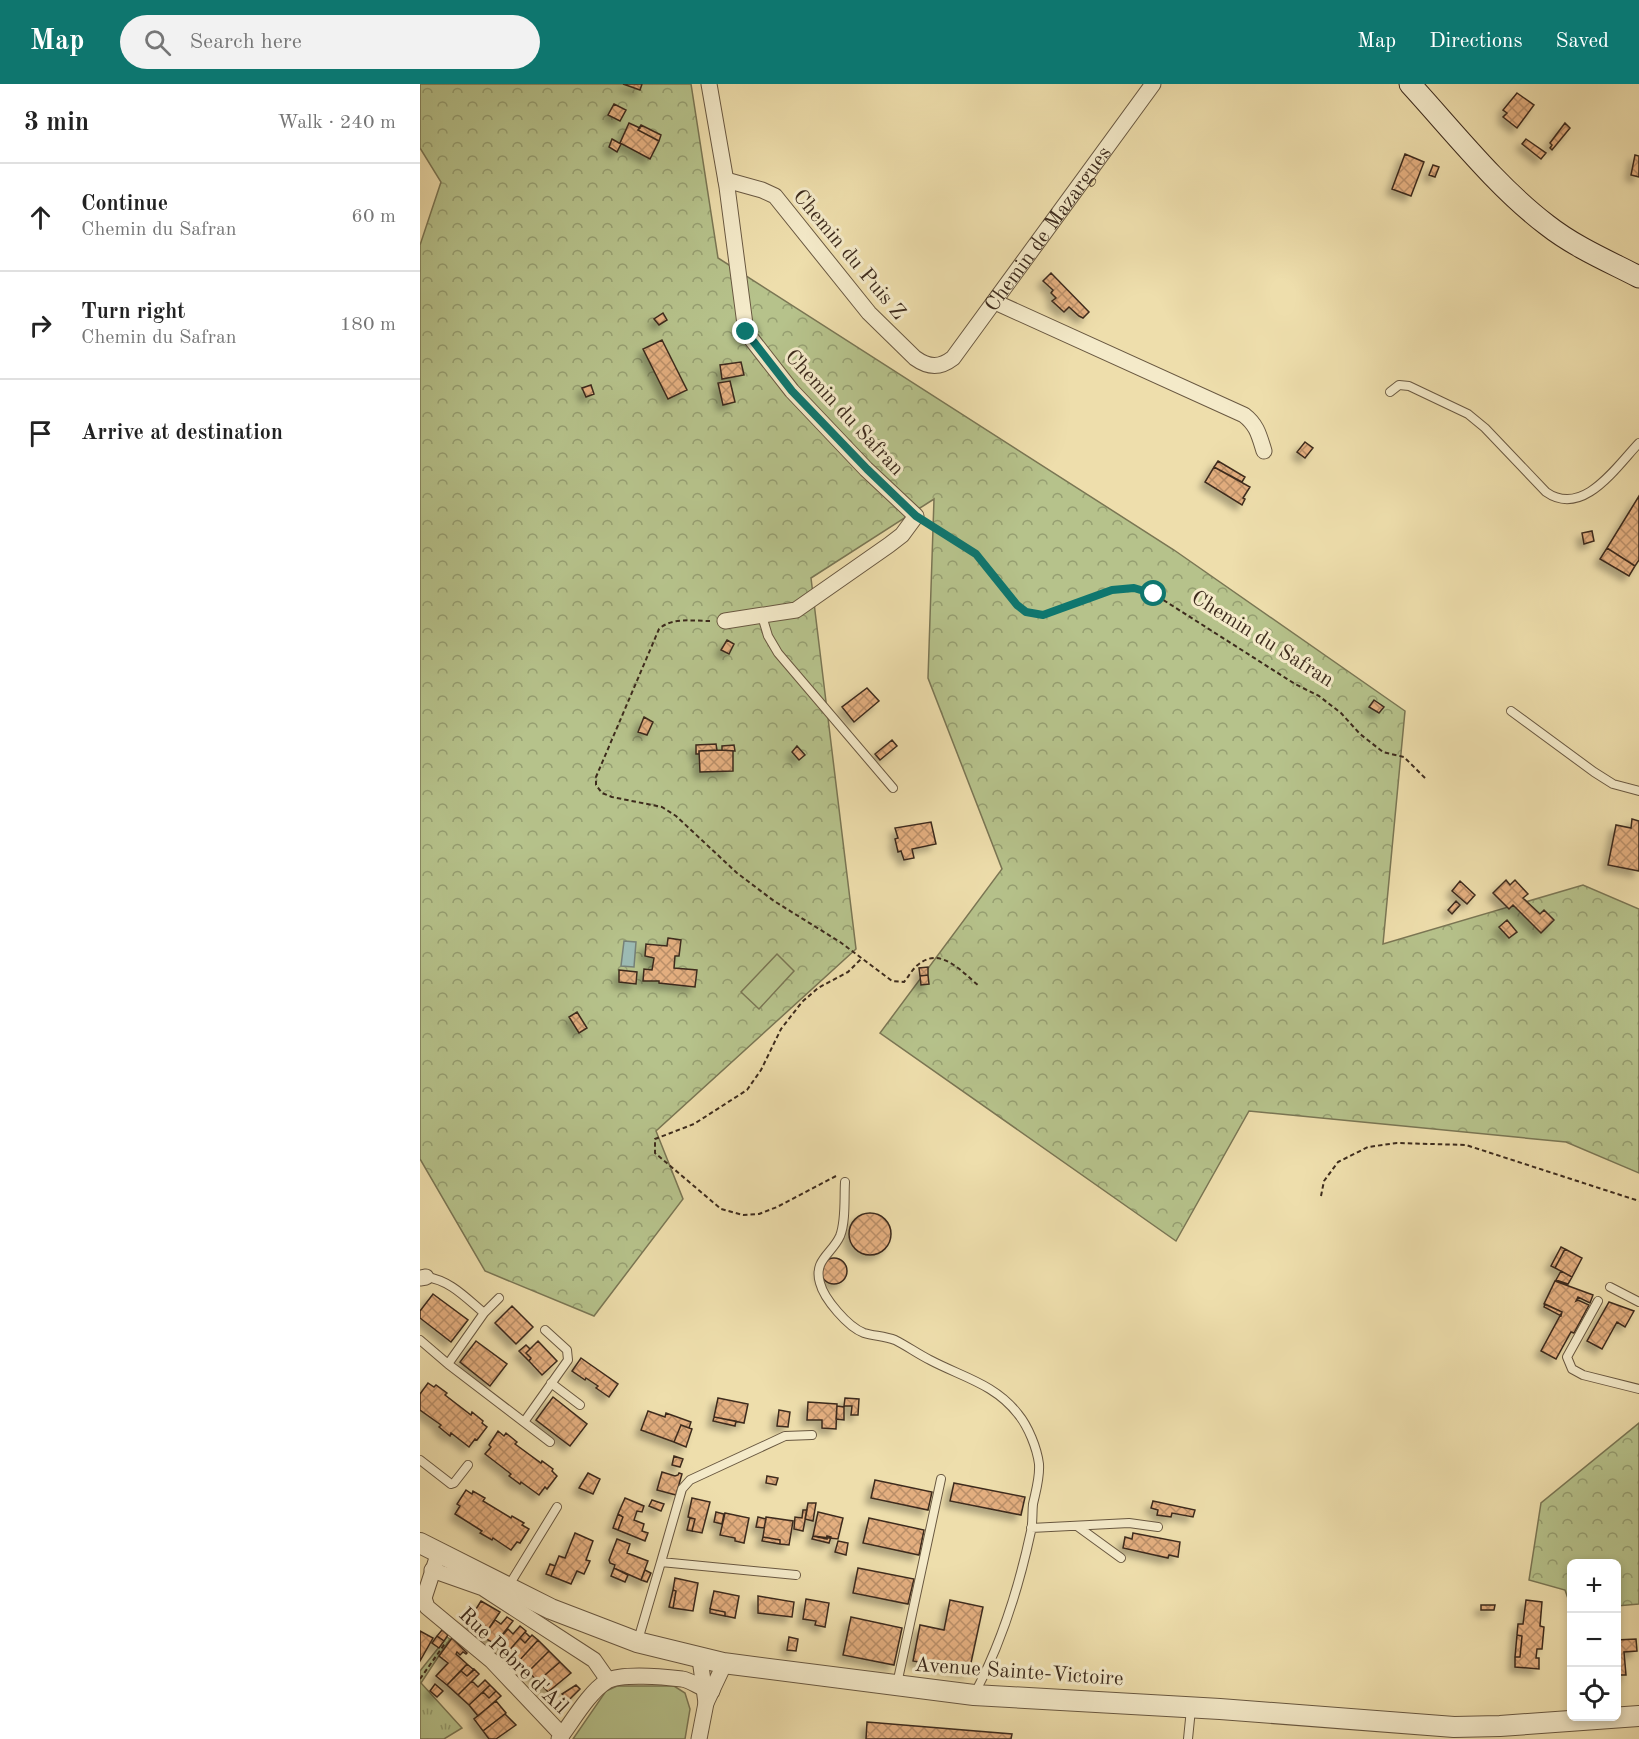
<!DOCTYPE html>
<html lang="en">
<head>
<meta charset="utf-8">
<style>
	:root { --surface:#fff; --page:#f2f2f2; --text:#222; --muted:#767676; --line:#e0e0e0; --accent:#0f766e }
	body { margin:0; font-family:"Old Standard TT",serif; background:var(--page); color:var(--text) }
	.controls { position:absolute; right:18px; bottom:18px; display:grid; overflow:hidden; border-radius:9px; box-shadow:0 3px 9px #0003 }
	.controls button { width:54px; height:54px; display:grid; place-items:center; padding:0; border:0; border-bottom:2px solid var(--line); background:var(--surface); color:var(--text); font:30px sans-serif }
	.stop { position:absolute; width:18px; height:18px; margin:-14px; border:4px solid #0f766e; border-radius:50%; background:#fff }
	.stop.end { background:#0f766e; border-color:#fff; box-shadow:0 2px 6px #0008 }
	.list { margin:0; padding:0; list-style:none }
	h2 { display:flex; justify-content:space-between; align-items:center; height:78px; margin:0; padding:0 24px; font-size:26px }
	h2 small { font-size:20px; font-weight:400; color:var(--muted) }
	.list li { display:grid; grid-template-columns:39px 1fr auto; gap:18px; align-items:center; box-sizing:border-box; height:108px; padding:0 24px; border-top:2px solid var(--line) }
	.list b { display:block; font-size:22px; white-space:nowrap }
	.list p { margin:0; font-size:20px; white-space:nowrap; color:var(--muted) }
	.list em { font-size:20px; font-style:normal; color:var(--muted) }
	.icon { flex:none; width:33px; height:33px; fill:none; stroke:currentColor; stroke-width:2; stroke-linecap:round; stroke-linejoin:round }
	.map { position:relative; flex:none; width:1219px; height:1655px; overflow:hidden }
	header { display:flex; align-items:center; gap:36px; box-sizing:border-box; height:84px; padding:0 30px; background:var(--accent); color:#fff }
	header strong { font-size:28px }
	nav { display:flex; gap:33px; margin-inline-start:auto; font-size:21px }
	.search { width:420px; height:54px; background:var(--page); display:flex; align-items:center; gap:15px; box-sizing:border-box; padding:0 21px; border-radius:33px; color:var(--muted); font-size:22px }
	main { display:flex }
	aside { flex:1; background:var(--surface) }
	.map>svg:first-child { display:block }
	.grass { fill:url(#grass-tufts); stroke:#7a7654; stroke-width:1.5 }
	.forest { fill:url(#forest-crowns); stroke:#7a7654; stroke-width:1.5 }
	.pitch { fill:#b6c28b; stroke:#7a7654; stroke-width:1.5 }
	.water { fill:#9cbab3; stroke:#768177; stroke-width:1.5 }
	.building { fill:url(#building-cross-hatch); stroke:#3d2b1d; stroke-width:1.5; filter:url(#shadow) }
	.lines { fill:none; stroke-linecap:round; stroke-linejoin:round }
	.service-casing { stroke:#695841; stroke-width:10 }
	.minor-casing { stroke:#695841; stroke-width:17 }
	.tertiary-casing { stroke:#695841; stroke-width:22 }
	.secondary-casing { stroke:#3d2b1d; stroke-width:23 }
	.path { stroke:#3d2b1d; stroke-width:2; stroke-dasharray:4.5 3; stroke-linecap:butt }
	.service { stroke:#f4eac9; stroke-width:8 }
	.minor { stroke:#f4eac9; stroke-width:15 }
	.tertiary { stroke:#f4eac9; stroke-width:20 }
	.secondary { stroke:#f4eac9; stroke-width:21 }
	.route { stroke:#0f766e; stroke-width:8 }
	.labels { text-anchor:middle; stroke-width:6; stroke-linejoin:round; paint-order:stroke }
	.street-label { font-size:21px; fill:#3d2b1d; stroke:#f4eac9 }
</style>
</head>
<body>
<header>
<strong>Map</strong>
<div class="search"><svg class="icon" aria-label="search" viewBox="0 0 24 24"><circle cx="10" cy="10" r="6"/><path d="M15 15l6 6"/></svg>Search here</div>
<nav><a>Map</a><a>Directions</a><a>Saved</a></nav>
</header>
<main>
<aside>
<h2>3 min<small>Walk · 240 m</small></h2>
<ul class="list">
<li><svg class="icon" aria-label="ahead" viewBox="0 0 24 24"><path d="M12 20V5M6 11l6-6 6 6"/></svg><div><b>Continue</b><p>Chemin du Safran</p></div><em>60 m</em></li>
<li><svg class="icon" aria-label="right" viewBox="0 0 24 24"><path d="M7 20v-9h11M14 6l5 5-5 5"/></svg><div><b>Turn right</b><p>Chemin du Safran</p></div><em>180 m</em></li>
<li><svg class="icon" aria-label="arrive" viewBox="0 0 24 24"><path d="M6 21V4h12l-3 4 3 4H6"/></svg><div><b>Arrive at destination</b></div></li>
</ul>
</aside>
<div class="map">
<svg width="1219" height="1655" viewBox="0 0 1219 1655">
	<defs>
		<pattern id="grass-tufts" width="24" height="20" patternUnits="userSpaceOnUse" patternTransform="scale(1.5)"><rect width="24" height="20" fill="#b6c28b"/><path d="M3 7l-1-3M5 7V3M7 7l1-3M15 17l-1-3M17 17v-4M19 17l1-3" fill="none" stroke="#959e71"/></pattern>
		<pattern id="forest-crowns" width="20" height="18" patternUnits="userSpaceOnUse" patternTransform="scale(1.5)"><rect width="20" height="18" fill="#b6c28b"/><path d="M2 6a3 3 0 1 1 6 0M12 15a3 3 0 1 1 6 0" fill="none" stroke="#959e71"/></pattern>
		<pattern id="building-cross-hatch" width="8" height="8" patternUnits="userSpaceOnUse" patternTransform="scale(1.5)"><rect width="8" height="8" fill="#e3ae7f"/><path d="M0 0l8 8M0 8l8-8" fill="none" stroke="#b98e67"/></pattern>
		<filter id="shadow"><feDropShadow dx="-5.5" dy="5.5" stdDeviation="3" flood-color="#0004"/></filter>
	</defs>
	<rect width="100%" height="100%" fill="#eedeac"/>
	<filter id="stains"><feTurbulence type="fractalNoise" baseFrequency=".00333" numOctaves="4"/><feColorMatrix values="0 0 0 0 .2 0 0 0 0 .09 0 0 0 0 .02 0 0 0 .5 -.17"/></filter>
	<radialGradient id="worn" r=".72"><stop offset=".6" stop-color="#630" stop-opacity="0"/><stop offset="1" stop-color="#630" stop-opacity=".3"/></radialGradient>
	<path class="grass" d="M27 1553 30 1555 1 1599 42 1644 24 1655H0V1587Z"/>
	<path class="forest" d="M0 0H271L298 174 754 466 985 627 963 860 1163 801 1219 825V1089L1146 1058 829 1027 756 1157 460 949 582 785 508 594 514 415 391 494 436 865 236 1047 263 1115 174 1232 65 1187 0 1075V161L21 98 0 64Z
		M1219 1339V1520L1197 1522 1196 1480H1152L1151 1523 1145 1506 1109 1496 1121 1419Z"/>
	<path class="pitch" d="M357 870 374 887 339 925 321 908Z
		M197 1602H254L265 1609 270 1625 265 1655H153L186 1607Z"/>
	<path class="water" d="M204 857 216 858 214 883 201 882Z"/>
	<path class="building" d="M203 0H222L220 6Z
		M1097 9 1114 21 1097 44 1083 33 1087 29 1083 26Z
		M194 20 206 26 200 37 188 31Z
		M209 39 220 44 218 46 239 57 230 75 200 59Z
		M1145 39 1150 44 1132 66 1130 64 1132 61 1130 59Z
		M221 41 241 51 239 57 218 46Z
		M192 55 201 60 197 68 189 63Z
		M1106 55 1126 69 1121 75 1102 60Z
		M985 70 1004 78 991 112 972 105Z
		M1215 71 1219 72V93L1211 91Z
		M1013 81 1019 83 1015 93 1009 91Z
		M631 189 669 228 663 234 659 232 649 223 644 228 632 217 636 214 631 209 633 206 623 197Z
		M243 229 247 236 239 241 234 235Z
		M242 256 267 306 248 315 223 265Z
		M321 278 324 291 302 295 300 281Z
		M310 297 315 318 303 321 298 299Z
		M171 301 174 310 166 313 162 304Z
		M885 358 893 364 885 374 877 368Z
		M798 377 825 393 822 398 794 383Z
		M794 383 830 403 823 414 825 415 822 421 785 398Z
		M1219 412V476L1215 482 1187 464Z
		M1172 447 1174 457 1164 460 1162 449Z
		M1187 464 1215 482 1209 492 1180 475Z
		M307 556 314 560 309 570 301 566Z
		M447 604 459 617 434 638 422 623Z
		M954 616 964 623 959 629 949 623Z
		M224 633 233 638 227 651 218 648Z
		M472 656 477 662 460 676 455 670Z
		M296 660 297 666 279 667V670H276V661Z
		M314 661 315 667 302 666V662Z
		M377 662 385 671 379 676 372 668Z
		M302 666 313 667V687L280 688 279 667Z
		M1212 735 1219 737V787L1188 781 1196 741 1211 744Z
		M511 738 516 760 492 765 494 774 484 776 481 767 478 768 475 755 478 754 475 744Z
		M1086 796 1090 801 1095 796 1108 810 1103 814 1120 830 1124 826 1134 836 1121 849 1093 821 1089 825 1073 809Z
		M1040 797 1055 811 1047 820 1032 807Z
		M1036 817 1040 821 1032 830 1028 826Z
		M1087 836 1097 848 1089 854 1079 843Z
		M248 854 261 856 259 872H255L254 884 277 886 275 903 239 899V897H223L224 885 232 886 234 874 225 872 226 860 247 862Z
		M508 883V891L500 892 499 884Z
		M199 886 217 888 216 900 199 898Z
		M508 891 509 900 501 901 500 892Z
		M157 928 167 944 159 949 149 933Z
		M429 1150a21 21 0 1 1 42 0a21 21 0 1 1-42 0Z
		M1141 1163 1145 1165 1135 1184 1131 1182Z
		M1145 1165 1162 1174 1152 1193 1135 1184Z
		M401 1187a13 13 0 1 1 26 0a13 13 0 1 1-26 0Z
		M1141 1187 1152 1193 1148 1200 1136 1196Z
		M1135 1197 1173 1211 1170 1219 1158 1213 1156 1217 1158 1216 1169 1221 1154 1249 1151 1248 1136 1275 1121 1267 1142 1228 1124 1220Z
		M13 1210 48 1236 31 1258 0 1234V1227Z
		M1189 1218 1214 1227 1205 1243 1197 1238 1182 1265 1167 1257Z
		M1125 1220 1142 1228 1141 1232 1124 1223Z
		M92 1222 113 1243 96 1260 75 1239Z
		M56 1257 87 1280 70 1302 40 1278Z
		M118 1257 137 1277 122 1291 109 1277 111 1274 106 1269Z
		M106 1261 110 1265 106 1269 111 1274 109 1277 99 1267Z
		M161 1274 198 1300 189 1313 176 1304 178 1302 166 1294 165 1296 152 1287Z
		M8 1299 14 1303 16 1301 27 1309 25 1311 51 1331 52 1328 63 1337 62 1339 67 1343 57 1356 55 1355 49 1363 31 1349 30 1352 19 1343 21 1341 0 1326V1310Z
		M133 1313 167 1340 150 1362 116 1336Z
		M298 1314 328 1320 324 1339 294 1333Z
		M425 1314 439 1315 438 1331H431L432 1322H424Z
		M388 1318 417 1320 416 1345 402 1344V1336H387Z
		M417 1322 424 1323V1336L416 1335Z
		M359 1326 370 1328 368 1343 357 1342Z
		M228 1327 245 1333 246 1329 271 1338 269 1344 261 1341 254 1358 221 1346Z
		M294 1333 316 1337 315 1342 293 1337Z
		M261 1341 272 1345 266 1363 254 1358Z
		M78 1347 84 1352 86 1349 97 1358 95 1360 121 1379 122 1377 133 1385 132 1387 137 1392 127 1405 125 1403 119 1411 101 1398 100 1400 89 1392 91 1390 65 1370 71 1363 69 1361Z
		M254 1372 263 1375 260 1383 252 1381Z
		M242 1388 255 1392 258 1391 259 1389 262 1390 256 1411 237 1406Z
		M168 1389 180 1395 173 1410 159 1404Z
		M347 1392 358 1394 356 1401 346 1399Z
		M455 1396 512 1408 508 1426 451 1414Z
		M534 1399 605 1413 601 1431 530 1417Z
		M46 1406 52 1410 53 1407 65 1414 63 1417 91 1434 92 1432 104 1439 102 1441 109 1445 100 1459 97 1458 91 1466 73 1454 72 1456 60 1449 62 1447 35 1430 40 1422 37 1420Z
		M205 1414 224 1422 222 1428 217 1427 214 1436 224 1440 222 1447 228 1449 225 1457 198 1446 203 1433 198 1430Z
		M272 1414 290 1418 282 1449 272 1447 275 1435 268 1433Z
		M232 1416 244 1420 241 1427 229 1422Z
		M733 1417 775 1426 773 1433 752 1429 751 1433 737 1431 738 1426 731 1424Z
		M388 1419H396L393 1437 385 1435Z
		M383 1426H387L383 1447 374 1445 375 1433 382 1434Z
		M296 1428 304 1430 302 1440 294 1438Z
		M398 1428 423 1434 418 1455 393 1452Z
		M305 1429 329 1434 324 1459 315 1457V1454L300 1451Z
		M198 1430 203 1433 198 1446 193 1444Z
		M338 1433 346 1435 344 1444 336 1443Z
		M346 1433 373 1437 369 1461 360 1460V1456L343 1453Z
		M270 1434 275 1435 272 1447 267 1446Z
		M449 1434 504 1446 499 1471 443 1459Z
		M155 1449 173 1457 166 1476 170 1477 164 1490 157 1487 151 1500 131 1492 139 1472 145 1474Z
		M713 1449 760 1458 758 1473 749 1471 748 1474 703 1464 705 1453 712 1455Z
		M393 1452 407 1455V1452L411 1453 409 1459 392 1455Z
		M343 1453 360 1456V1460L342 1457Z
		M197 1455 210 1460 207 1469 228 1477 221 1496 194 1484 195 1481 190 1479 189 1476Z
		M418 1457 428 1459 426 1471 415 1468Z
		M130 1480 135 1482 131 1492 126 1490Z
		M194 1484 208 1491 205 1498 191 1492Z
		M438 1484 494 1495 488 1520 433 1509Z
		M225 1486 231 1489 227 1498 221 1496Z
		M255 1494 278 1499 273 1527 253 1524 256 1507 253 1506Z
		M253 1506 256 1507 253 1524 249 1523Z
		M294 1507 319 1512 315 1534 305 1532V1528L290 1525Z
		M338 1512 374 1518 372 1533 338 1529Z
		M386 1515 409 1519 405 1543 395 1541 396 1537 383 1535Z
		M530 1516 563 1523 549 1588 493 1577 500 1541 524 1546Z
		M1106 1516 1122 1518 1120 1542 1124 1543 1122 1565H1117L1116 1574H1119V1585L1095 1583V1573H1100L1102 1552 1097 1551 1098 1540H1103Z
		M61 1517 80 1528 63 1553 46 1541Z
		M1061 1521H1075L1074 1526H1061Z
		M290 1525 305 1528V1532L290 1529Z
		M87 1533 93 1537 75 1560 63 1553 75 1536 81 1540Z
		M431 1533 482 1544 474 1581 423 1571Z
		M100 1542 106 1547 87 1569 75 1560 88 1545 93 1550Z
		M22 1546 28 1551 24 1557 17 1552Z
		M0 1547 13 1554 0 1577Z
		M105 1548 110 1553 105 1559 100 1554Z
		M112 1551 118 1556 98 1578 87 1569 100 1554 105 1559Z
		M1097 1551 1102 1552 1100 1573H1095Z
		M17 1552 24 1557 19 1564 12 1559Z
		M369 1553 378 1555 376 1567 367 1566Z
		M32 1554 47 1569 46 1570 43 1568 40 1571 37 1568 36 1570 47 1580 27 1601 16 1592 28 1579 19 1572Z
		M1216 1555 1217 1567 1204 1568 1206 1591H1199L1200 1597 1196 1598V1556Z
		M118 1556 129 1567 108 1588 98 1578Z
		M129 1567 140 1578 118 1597 108 1588Z
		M140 1578 151 1589 128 1608 118 1597Z
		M47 1580 54 1586 47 1592 41 1587Z
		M54 1585 59 1590 38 1611 27 1601 41 1587 47 1592Z
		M65 1596 70 1601 49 1621 38 1611 52 1597 58 1603Z
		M15 1600 23 1607 17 1613 10 1607Z
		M70 1601 76 1607 69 1614 63 1608Z
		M156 1601 160 1605 148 1617 142 1610Z
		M76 1607 81 1612 58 1632 49 1621 63 1608 69 1614Z
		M76 1617 86 1629 63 1647 54 1635Z
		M85 1630 96 1641 76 1655H69L63 1647Z
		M447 1638 592 1650 591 1655H446Z"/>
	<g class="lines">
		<g class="service-casing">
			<path id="service" d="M970 308 979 301 989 302 1048 330 1065 344 1126 408C1163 434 1196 383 1219 359
				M342 532 348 552 358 569 473 704
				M1091 627 1174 688 1193 700 1219 707
				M425 1098C424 1114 426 1137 420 1152 412 1170 393 1176 400 1199 404 1215 428 1243 444 1249 454 1252 465 1252 475 1256 487 1262 498 1270 510 1276 542 1293 575 1300 598 1330 608 1342 617 1364 619 1380 620 1394 616 1406 613 1420 612 1429 613 1438 611 1447 599 1503 582 1558 555 1609
				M6 1193C30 1196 46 1214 64 1229
				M1190 1203 1219 1218
				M79 1214 64 1229 28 1280 130 1358
				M1178 1217 1147 1273 1152 1285 1163 1291 1219 1305
				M0 1256 28 1280
				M131 1299 160 1321
				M104 1338 148 1276 147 1266 125 1246
				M0 1376 31 1400 34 1399 48 1381
				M657 1442 701 1474
				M611 1444 709 1439 738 1443
				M241 1478 262 1405 270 1396 365 1352 392 1351
				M88 1503 137 1423
				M218 1556 241 1478 376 1491
				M477 1600 521 1395
				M768 1655 771 1625"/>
		</g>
		<g class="minor-casing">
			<g id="minor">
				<path d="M289 0 307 103 326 248 372 307 446 385 496 432 482 451 469 461 376 526 305 537"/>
				<path id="s1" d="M306 96 342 106 355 112 449 229 495 274C509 284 520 284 533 274L733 0"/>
				<path d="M575 218 824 331C837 341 839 351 844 367"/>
				<path d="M0 1194 6 1193"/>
				<path d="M19 1468 4 1514 7 1523 72 1577 142 1651"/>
				<path d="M12 1486 63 1504 174 1576 188 1596"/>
				<path d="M280 1575 286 1619 302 1585 303 1579"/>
				<path d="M139 1655C152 1638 169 1608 187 1597 201 1589 245 1593 262 1595 273 1597 280 1605 292 1607"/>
				<path d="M279 1655 286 1619"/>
			</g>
		</g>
		<g class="tertiary-casing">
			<path id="tertiary" d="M0 1459 131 1525 217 1558 303 1579 554 1611 800 1625 1034 1643 1080 1642 1219 1632"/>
		</g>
		<g class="secondary-casing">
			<path id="secondary" d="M990 0C1033 47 1077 103 1127 141 1155 163 1188 177 1219 193"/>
		</g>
		<path class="path" d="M508 440 556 470 597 521 606 528 623 530 692 506 714 505 734 510 875 600 899 612 921 629 940 650 963 668 984 673 1006 695
			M290 537C273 537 252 533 239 545L176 693V701L182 709 192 713 242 723 256 732 317 789 354 817 420 858 472 897 484 898C489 892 493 884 499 880 521 862 543 889 559 902
			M416 1092 357 1123 339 1130 323 1131 301 1125 235 1069V1055L274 1040 327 1006 341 986 361 945 382 918 398 904 428 888 442 874
			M901 1112 904 1097 918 1078 948 1063 977 1059 1046 1061 1219 1117
			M0 1595 26 1558"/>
		<use href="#service" class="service"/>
		<use href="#minor" class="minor"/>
		<use href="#tertiary" class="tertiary"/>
		<use href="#secondary" class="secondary"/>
	</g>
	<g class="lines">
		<path class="route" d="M326 248 372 307 447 385 496 432 556 470 597 521 606 528 623 531 692 506 714 504 734 510"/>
	</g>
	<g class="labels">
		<g class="street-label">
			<text dy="7" stroke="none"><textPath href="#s1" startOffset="468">Chemin de Mazargues</textPath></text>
			<text transform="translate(430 170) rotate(50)" y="7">Chemin du Puis Z</text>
			<text transform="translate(425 328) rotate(47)" y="7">Chemin du Safran</text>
			<text transform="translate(843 554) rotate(32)" y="7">Chemin du Safran</text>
			<text transform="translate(94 1576) rotate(44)" y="7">Rue Pebre d'Ail</text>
			<text transform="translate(599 1587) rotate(4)" y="7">Avenue Sainte-Victoire</text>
		</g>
	</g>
	<rect width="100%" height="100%" filter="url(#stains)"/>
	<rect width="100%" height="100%" fill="url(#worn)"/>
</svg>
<div class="controls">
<button>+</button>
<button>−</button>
<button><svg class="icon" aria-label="locate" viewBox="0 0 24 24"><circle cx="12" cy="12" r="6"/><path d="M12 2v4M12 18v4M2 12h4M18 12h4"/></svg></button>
</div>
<div class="stop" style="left:734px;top:510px"></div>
<div class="stop end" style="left:326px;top:248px"></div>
</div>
</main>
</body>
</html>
